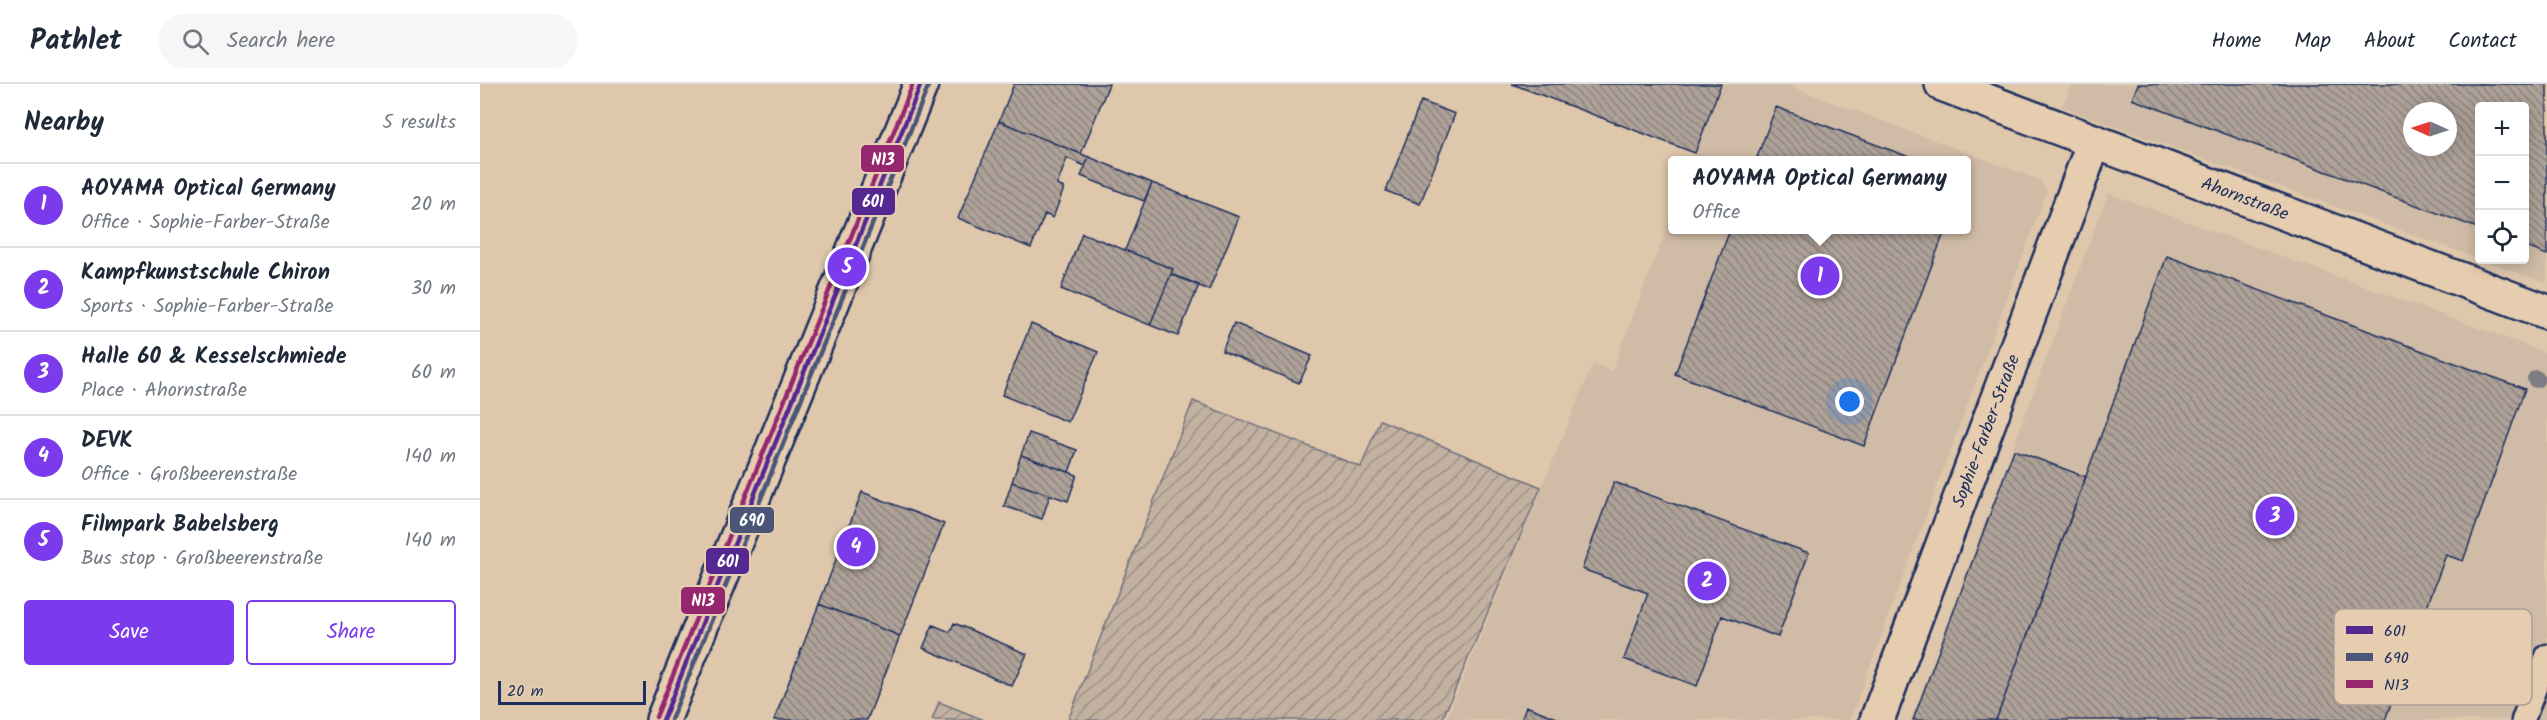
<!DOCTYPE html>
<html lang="en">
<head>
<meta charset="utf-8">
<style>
	:root { --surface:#fff; --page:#f6f6f7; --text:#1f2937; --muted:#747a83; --line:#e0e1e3; --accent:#7c3aed }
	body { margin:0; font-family:Kalam,sans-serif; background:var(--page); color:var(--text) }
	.controls { position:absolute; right:18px; top:18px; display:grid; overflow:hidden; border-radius:6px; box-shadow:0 3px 15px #0003 }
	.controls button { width:54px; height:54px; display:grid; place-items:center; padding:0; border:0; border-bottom:2px solid var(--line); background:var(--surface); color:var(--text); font:30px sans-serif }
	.compass { position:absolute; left:1923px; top:18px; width:54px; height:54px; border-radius:50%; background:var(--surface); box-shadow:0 3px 15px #0003; rotate:273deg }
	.scale { position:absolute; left:18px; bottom:15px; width:148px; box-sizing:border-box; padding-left:6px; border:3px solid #1b2f5e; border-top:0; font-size:16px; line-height:21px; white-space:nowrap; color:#1b2f5e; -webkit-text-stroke:4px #e7cdaf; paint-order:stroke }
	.you { position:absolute; left:1370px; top:318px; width:21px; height:21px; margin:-15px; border:4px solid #fff; border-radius:50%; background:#1a73e8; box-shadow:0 0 0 9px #1a73e833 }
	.badge { display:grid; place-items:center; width:39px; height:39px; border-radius:50%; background:var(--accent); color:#fff; font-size:20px; font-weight:700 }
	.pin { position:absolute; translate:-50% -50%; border:3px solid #fff; box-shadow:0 2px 6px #0006 }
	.popup { position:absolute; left:1188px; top:72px; width:303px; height:78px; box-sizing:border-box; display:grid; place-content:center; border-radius:6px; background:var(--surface); filter:drop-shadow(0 2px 4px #0005); font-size:20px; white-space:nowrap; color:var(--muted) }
	.popup b { font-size:22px; color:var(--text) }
	.popup::after { content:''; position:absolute; left:50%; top:100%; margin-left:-12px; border:12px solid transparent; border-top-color:var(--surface) }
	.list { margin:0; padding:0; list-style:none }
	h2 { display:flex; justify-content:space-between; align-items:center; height:78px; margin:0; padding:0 24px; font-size:26px }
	h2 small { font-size:20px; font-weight:400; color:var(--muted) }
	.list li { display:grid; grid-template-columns:39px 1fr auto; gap:18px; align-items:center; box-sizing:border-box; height:84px; padding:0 24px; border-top:2px solid var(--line) }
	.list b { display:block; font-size:22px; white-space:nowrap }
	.list p { margin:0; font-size:20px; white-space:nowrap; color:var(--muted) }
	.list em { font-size:20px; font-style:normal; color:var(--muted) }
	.actions { display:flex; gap:12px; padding:18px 24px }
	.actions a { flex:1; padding:14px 0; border:2px solid var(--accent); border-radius:6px; text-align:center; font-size:21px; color:var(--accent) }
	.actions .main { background:var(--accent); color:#fff }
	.icon { flex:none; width:33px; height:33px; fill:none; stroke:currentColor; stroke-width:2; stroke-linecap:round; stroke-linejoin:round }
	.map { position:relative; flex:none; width:2067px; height:636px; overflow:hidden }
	header { display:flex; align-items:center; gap:36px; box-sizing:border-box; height:84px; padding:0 30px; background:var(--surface); border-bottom:2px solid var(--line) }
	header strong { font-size:28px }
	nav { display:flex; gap:33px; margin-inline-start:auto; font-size:21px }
	.search { width:420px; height:54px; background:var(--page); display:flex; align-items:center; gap:15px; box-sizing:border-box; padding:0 21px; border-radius:33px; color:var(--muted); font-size:22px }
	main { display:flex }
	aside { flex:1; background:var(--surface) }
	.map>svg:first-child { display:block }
	.built { fill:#d0bca6; fill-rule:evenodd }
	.garden { fill:url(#garden-furrows); stroke:#6e707f; stroke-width:1.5 }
	.building { fill:url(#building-back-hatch); stroke:#1b2f5e; stroke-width:1.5; fill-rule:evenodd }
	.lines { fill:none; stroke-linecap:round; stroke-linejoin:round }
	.lane-casing { stroke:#1b2f5e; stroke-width:27 }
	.street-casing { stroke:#1b2f5e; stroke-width:38 }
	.secondary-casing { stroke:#1b2f5e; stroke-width:38 }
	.lane { stroke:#e7cdaf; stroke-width:22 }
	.street { stroke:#e7cdaf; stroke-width:33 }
	.secondary { stroke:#e7cdaf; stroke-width:33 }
	.bus-1-casing { stroke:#e7cdaf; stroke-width:9 }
	.bus-2-casing { stroke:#e7cdaf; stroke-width:9 }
	.bus-3-casing { stroke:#e7cdaf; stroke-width:9 }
	.bus-1 { stroke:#542791; stroke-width:4.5 }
	.bus-2 { stroke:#4a5678; stroke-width:4.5 }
	.bus-3 { stroke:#95276e; stroke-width:4.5 }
	.tree { fill:#7d7b85 }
	.labels { text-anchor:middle; stroke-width:6; stroke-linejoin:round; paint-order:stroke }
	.street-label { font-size:18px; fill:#1b2f5e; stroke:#e7cdaf }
	.key { fill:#e7cdaf; stroke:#aa9e97; stroke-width:1.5 }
	.key-label { font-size:16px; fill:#1b2f5e }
	.line-badge { stroke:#e7cdaf; stroke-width:2 }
	.badge-label { font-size:16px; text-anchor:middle; font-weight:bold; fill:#fff }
</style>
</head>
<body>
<header>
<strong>Pathlet</strong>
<div class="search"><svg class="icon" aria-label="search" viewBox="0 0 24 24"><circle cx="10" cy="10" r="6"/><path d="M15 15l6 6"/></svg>Search here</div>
<nav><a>Home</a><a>Map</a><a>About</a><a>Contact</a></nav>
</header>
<main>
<aside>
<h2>Nearby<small>5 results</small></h2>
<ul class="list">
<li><span class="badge">1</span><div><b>AOYAMA Optical Germany</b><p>Office · Sophie-Farber-Straße</p></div><em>20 m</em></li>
<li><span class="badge">2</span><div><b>Kampfkunstschule Chiron</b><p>Sports · Sophie-Farber-Straße</p></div><em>30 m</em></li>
<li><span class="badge">3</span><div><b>Halle 60 &amp; Kesselschmiede</b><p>Place · Ahornstraße</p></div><em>60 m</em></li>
<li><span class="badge">4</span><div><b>DEVK</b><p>Office · Großbeerenstraße</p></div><em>140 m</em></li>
<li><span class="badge">5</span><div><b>Filmpark Babelsberg</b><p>Bus stop · Großbeerenstraße</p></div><em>140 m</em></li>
</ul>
<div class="actions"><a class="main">Save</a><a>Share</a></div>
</aside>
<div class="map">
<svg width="2067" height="636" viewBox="0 0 2067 636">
	<defs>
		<pattern id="garden-furrows" width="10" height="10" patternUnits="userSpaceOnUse" patternTransform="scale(1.5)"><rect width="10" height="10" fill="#c2b1a0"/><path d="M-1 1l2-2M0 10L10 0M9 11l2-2" fill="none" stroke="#9d9086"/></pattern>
		<pattern id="building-back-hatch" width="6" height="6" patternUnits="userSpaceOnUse" patternTransform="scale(1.5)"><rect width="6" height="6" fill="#aea198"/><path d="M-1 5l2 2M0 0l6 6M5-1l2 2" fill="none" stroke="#8d847f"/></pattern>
	</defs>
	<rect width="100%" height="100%" fill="#dfc7ac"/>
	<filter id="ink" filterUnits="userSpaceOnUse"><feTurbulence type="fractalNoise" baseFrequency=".0167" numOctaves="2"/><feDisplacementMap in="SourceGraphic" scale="12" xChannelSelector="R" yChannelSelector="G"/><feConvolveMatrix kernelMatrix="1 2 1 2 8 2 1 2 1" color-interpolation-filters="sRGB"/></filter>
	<g filter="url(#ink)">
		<path class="built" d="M1241 0H1304L1560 96 1567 107 1370 636H966L1113 279 1132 287 1193 127V146H1487V76H1212Z
			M1591 0H2067V199L2002 176H2044V22H2000L1999 175 1582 23ZM1932 27H1968V63H1932Z
			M1628 109 2067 269V636H1431Z"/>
		<path class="garden" d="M713 317 881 383 900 336 1061 403 962 636H588Z
			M459 618 504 636H452Z"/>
		<path class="building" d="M534 0H629L601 70 519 37Z
			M1032 0H1241L1215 69Z
			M1658 0H2067V171L2044 162V22H2000V145L1652 15ZM1932 27H1968V63H1932Z
			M941 17 975 30 940 120 906 107Z
			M1296 23 1437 76H1276Z
			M519 37 609 73 605 82 587 74 577 101 584 104 573 134 565 130 551 164 478 134Z
			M609 73 672 99 664 117 601 92Z
			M672 99 759 133 729 206 691 190 693 185 645 166Z
			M1250 146H1465L1384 362 1195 290Z
			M602 149 693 185 670 241 581 205Z
			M1687 172 2045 305 1983 477 1966 471 1905 636H1516Z
			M691 190 719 201 698 252 670 241Z
			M754 239 832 272 819 299 742 267Z
			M551 240 618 268 588 338 522 311Z
			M549 349 597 366 589 388 541 371Z
			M1534 366 1606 393 1516 636H1433Z
			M541 371 597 391 588 417 532 398Z
			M532 398 570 411 562 435 524 422Z
			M1134 398 1329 469 1298 553 1242 532 1217 602 1144 575 1168 509 1102 485Z
			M382 408 464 440 420 552 339 520Z
			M339 520 420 552 387 636H294Z
			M474 539 547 570 532 602 443 564 453 541 470 548Z
			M1046 622 1082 636H1041Z"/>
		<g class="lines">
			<g class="lane-casing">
				<path id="lane" d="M2043 636 2067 572"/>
			</g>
			<g class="street-casing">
				<g id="street">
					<path id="s1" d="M1462 0 2067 228"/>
					<path id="s2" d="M1397 636 1614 58"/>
				</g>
			</g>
			<g class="secondary-casing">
				<path id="secondary" d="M183 636 441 0"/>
			</g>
			<use href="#lane" class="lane"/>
			<use href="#street" class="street"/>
			<use href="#secondary" class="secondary"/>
			<g class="bus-1-casing">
				<path id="bus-1" d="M183 636 441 0"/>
			</g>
			<g class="bus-2-casing">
				<path id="bus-2" d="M191 636 448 3"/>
			</g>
			<g class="bus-3-casing">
				<path id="bus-3" d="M176 633 433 0"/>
			</g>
			<use href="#bus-1" class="bus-1"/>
			<use href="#bus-2" class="bus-2"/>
			<use href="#bus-3" class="bus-3"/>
		</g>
		<circle class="tree" cx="2056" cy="295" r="9"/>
	</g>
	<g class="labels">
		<g class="street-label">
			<text dy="6" stroke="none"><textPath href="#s1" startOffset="324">Ahornstraße</textPath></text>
			<text dy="6" stroke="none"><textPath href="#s2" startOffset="309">Sophie-Farber-Straße</textPath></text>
		</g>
	</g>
	<rect x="1854" y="525" width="198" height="96" rx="9" class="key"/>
	<rect x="1866" y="542" width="27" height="8" fill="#542791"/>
	<rect x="1866" y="569" width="27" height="8" fill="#4a5678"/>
	<rect x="1866" y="596" width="27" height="8" fill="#95276e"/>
	<g class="key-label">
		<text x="1904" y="552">601</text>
		<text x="1904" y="579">690</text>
		<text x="1904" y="606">N13</text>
	</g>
	<g class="line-badge">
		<rect x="380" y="60" width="45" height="29" rx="6" fill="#95276e"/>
		<rect x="371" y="103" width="45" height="29" rx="6" fill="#542791"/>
		<rect x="249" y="422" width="46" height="28" rx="6" fill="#4a5678"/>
		<rect x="225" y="463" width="45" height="28" rx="6" fill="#542791"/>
		<rect x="200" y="502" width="46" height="29" rx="6" fill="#95276e"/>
	</g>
	<g class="badge-label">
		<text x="403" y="81">N13</text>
		<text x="393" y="123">601</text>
		<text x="272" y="442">690</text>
		<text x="248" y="483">601</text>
		<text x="223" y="522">N13</text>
	</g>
</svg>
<div class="controls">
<button>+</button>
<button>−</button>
<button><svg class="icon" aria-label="locate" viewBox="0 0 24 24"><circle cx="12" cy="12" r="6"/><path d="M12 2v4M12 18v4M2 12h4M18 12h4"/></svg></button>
</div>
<svg class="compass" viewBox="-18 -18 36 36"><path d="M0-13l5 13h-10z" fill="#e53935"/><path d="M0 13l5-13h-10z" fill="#747a83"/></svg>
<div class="scale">20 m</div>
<div class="you"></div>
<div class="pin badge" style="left:1340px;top:192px">1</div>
<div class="popup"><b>AOYAMA Optical Germany</b>Office</div>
<div class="pin badge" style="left:1227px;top:497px">2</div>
<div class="pin badge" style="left:1795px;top:432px">3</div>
<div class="pin badge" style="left:376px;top:463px">4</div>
<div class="pin badge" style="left:367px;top:183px">5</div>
</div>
</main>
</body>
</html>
